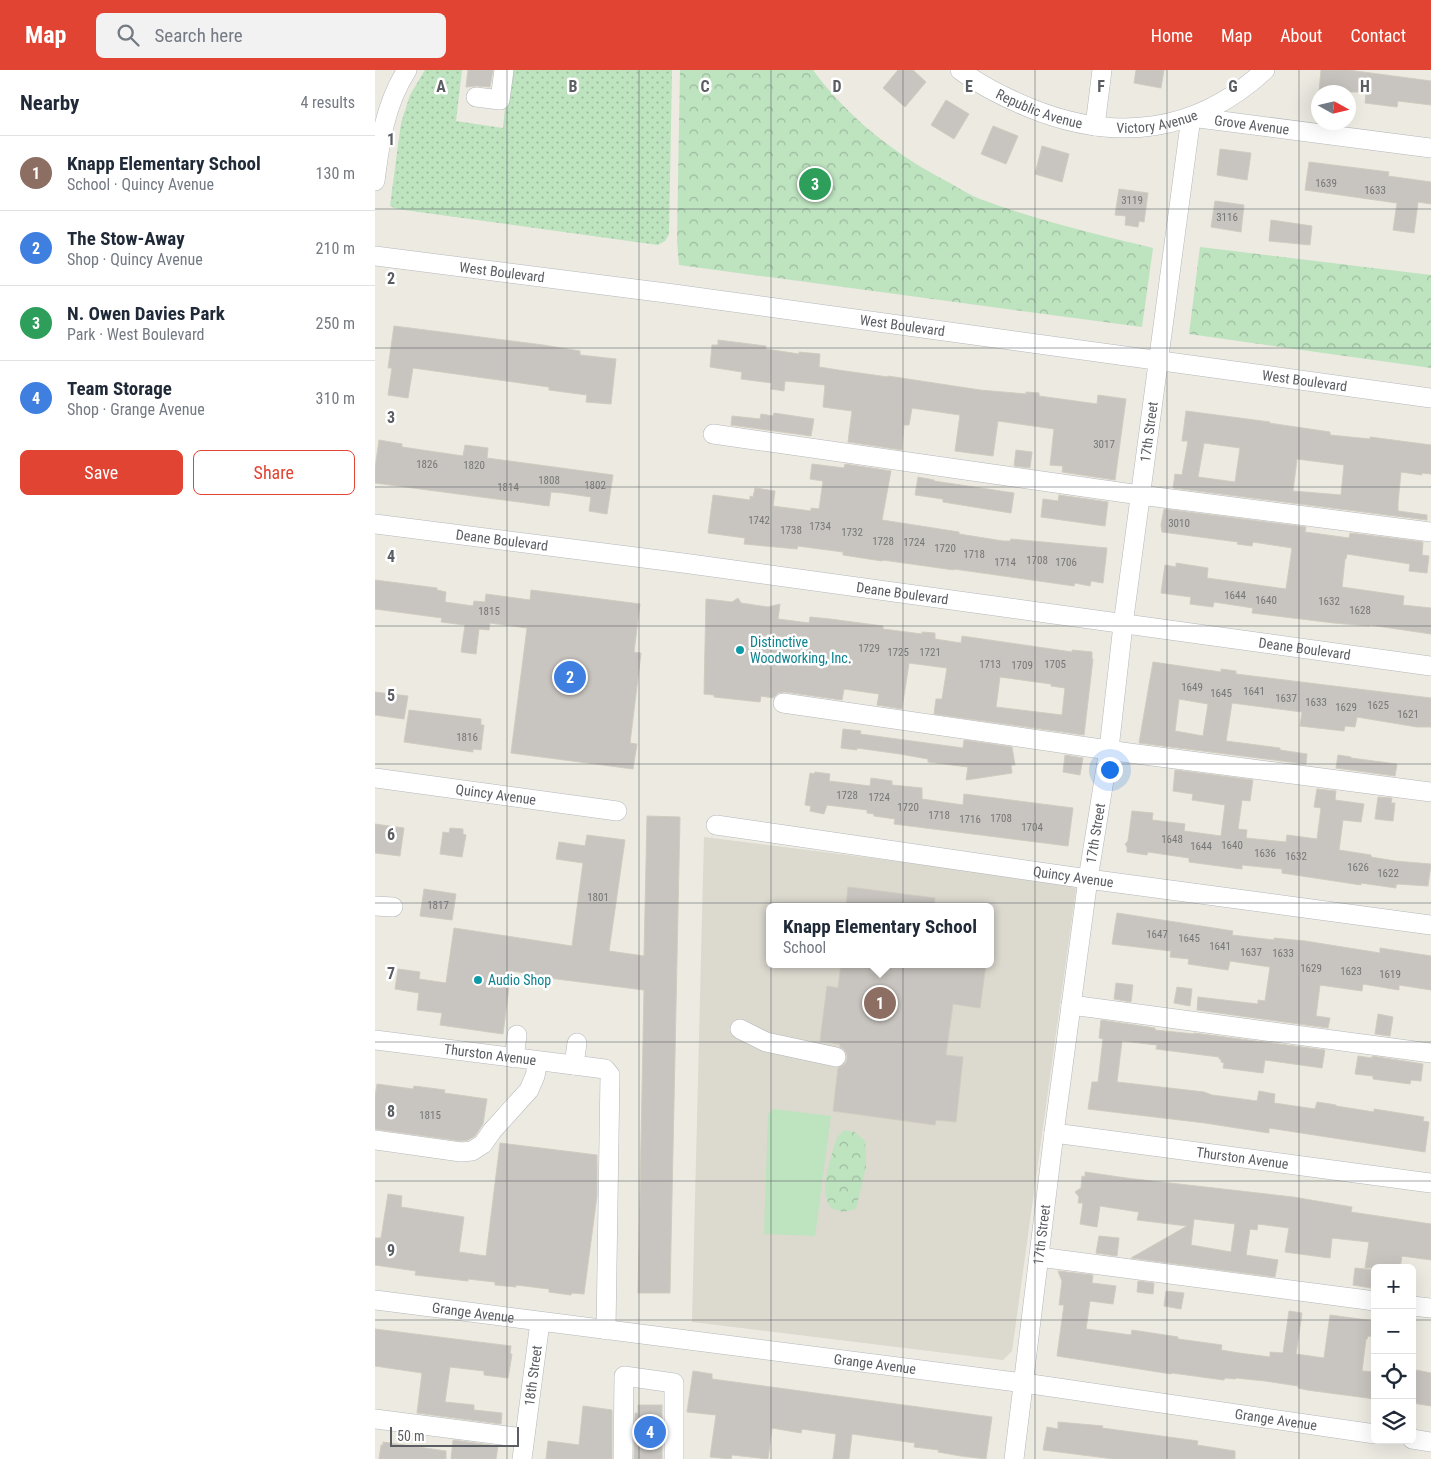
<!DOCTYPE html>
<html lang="en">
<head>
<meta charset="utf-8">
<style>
	:root { --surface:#fff; --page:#f2f2f3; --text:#1f2937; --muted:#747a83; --line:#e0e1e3; --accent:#e14432 }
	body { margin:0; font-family:"Roboto Condensed",sans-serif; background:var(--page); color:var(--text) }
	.controls { position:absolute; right:15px; bottom:15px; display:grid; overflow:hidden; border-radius:8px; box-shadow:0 5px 20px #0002 }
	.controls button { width:45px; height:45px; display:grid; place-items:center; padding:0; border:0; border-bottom:1px solid var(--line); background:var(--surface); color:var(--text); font:25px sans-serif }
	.compass { position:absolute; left:936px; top:15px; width:45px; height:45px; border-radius:50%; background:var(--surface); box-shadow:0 5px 20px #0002; rotate:98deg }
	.scale { position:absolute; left:15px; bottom:12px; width:129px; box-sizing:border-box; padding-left:5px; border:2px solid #5a5d62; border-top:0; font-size:14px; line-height:18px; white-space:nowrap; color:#5a5d62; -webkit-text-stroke:4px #fff; paint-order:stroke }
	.you { position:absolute; left:734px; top:699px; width:18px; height:18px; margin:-12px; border:4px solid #fff; border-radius:50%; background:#1a73e8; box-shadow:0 0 0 8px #1a73e833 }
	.badge { display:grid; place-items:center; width:32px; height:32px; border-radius:50%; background:var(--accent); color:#fff; font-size:16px; font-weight:700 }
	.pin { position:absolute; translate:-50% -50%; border:2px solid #fff; box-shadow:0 1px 5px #0006 }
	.popup { position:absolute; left:391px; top:833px; width:228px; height:65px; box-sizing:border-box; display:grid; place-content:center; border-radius:8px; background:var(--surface); filter:drop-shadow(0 1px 4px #0005); font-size:16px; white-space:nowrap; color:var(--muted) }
	.popup b { font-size:19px; color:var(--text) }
	.popup::after { content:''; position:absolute; left:50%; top:100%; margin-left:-10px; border:10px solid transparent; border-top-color:var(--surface) }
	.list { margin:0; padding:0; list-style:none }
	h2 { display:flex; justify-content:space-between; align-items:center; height:65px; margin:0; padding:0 20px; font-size:21px }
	h2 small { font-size:16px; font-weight:400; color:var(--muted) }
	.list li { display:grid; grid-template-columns:32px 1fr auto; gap:15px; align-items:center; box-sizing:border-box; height:75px; padding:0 20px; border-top:1px solid var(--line) }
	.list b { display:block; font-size:19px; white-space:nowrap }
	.list p { margin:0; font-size:16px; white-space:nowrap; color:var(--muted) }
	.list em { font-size:16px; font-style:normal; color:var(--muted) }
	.actions { display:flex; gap:10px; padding:15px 20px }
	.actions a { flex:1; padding:11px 0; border:1px solid var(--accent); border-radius:8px; text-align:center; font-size:18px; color:var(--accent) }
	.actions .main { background:var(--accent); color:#fff }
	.icon { flex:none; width:28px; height:28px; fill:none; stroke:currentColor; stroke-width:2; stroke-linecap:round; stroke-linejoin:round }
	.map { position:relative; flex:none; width:1056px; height:1389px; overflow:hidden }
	header { display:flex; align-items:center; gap:30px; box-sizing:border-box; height:70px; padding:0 25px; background:var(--accent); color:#fff }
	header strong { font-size:24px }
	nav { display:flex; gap:28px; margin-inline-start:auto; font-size:18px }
	.search { width:350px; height:45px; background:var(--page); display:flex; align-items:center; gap:12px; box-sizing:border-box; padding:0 18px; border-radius:8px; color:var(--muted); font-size:19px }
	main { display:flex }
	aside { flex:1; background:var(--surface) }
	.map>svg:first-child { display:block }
	.education { fill:#dcd9cf; fill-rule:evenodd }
	.grass { fill:url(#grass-dots) }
	.park { fill:url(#park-crowns) }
	.garden { fill:#bee3bf }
	.building { fill:#c8c4bf; stroke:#d0ccc0; fill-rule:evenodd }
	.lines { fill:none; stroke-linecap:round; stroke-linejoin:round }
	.minor-casing { stroke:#b4b7bb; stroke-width:20 }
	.minor { stroke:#fff; stroke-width:19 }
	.grid { fill:none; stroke:#5a5d62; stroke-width:1; stroke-opacity:0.55 }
	.culture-dot { fill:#0f9aa8; stroke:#fff; stroke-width:2 }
	.labels { text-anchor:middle; stroke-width:5; stroke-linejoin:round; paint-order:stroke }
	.number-label { font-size:11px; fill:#767779 }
	.street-label { font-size:14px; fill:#5a5d62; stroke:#fff }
	.culture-label { font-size:14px; fill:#0d838f; stroke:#fff; text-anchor:start }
	.grid-label { font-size:16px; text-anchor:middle; font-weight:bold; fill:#5a5d62; stroke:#fff; stroke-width:5; stroke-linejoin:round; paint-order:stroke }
</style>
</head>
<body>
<header>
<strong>Map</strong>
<div class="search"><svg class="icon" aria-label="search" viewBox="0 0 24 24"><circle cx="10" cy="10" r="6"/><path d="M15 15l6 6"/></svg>Search here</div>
<nav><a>Home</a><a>Map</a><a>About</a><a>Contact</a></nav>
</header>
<main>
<aside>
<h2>Nearby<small>4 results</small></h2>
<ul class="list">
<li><span class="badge" style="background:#8d6e63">1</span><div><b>Knapp Elementary School</b><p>School · Quincy Avenue</p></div><em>130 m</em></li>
<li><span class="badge" style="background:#3f7fe0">2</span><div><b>The Stow-Away</b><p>Shop · Quincy Avenue</p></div><em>210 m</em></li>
<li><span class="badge" style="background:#2e9e5b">3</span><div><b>N. Owen Davies Park</b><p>Park · West Boulevard</p></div><em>250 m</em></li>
<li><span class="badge" style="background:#3f7fe0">4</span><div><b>Team Storage</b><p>Shop · Grange Avenue</p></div><em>310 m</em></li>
</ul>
<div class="actions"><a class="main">Save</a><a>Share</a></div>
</aside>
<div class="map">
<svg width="1056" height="1389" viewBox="0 0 1056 1389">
	<defs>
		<pattern id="grass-dots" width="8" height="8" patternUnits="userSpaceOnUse" patternTransform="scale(1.25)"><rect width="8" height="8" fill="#bee3bf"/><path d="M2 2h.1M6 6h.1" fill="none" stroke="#9dbb9f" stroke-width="1.8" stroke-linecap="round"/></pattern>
		<pattern id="park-crowns" width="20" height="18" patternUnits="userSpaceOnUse" patternTransform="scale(1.25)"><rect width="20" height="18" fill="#bee3bf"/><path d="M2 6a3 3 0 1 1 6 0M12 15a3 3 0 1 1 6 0" fill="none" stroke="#9dbb9f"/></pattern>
	</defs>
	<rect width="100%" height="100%" fill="#eceae1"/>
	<path class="education" d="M329 767 694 813 701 819 637 1281 628 1290 317 1252ZM395 837H615V894H395Z"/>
	<path class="grass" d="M50 0H87L81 51 128 58 134 0H297L294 164 290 171 283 175 22 139 15 136 26 53 35 25Z"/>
	<path class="park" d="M305 0H438C473 48 522 86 575 113 585 119 595 125 605 129 661 150 720 164 778 178L767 257 304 195 302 171Z
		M825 177 1056 205V298L814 264Z
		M469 1060 480 1062 490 1071 491 1096 481 1139 468 1142 456 1138C443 1119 455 1094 460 1073L463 1066Z"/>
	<path class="garden" d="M398 1039 456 1046 440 1166 389 1164 393 1044Z"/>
	<path class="building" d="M93 0H118L115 17 102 16 91 17Z
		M523 0H538L551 12 530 37 508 18Z
		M761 0H789L786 18 759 13Z
		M946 0H973L1056 11V35L1023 31 1022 37 990 33 991 22H944Z
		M571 30 594 44 579 69 556 55Z
		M618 56 643 66 631 94 606 84Z
		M667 76 694 84 687 112 660 104Z
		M845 79 876 83 872 110 842 105Z
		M934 92 1014 102 1013 106 1056 112V134L1043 132 1039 163 1018 160 1022 133 930 120Z
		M744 119 773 123 769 152 764 151 763 157 750 155 751 146 740 145Z
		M840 131 869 135 866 162 836 157Z
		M896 150 937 156 935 175 894 171Z
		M19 256 168 275 205 281V285L241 289 236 334 211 332 212 325 174 320V317L38 298 33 328 13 325 17 298H13Z
		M343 270 391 276V279L424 284V282L445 284 444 297 470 301 513 307V306L605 320 651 324V322L664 323V326L722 334 723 325 751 329 740 410 687 402 688 396 675 395 679 359 623 351 618 386 580 381 585 345 537 338 534 355H529L527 380 473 372 477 341 448 337 450 315 410 311 409 321 396 319 397 313 366 309 367 302 335 297 337 275H343Z
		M811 341 895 352 894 353 955 362V365L995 369V367L1056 375V404L1047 403V405L1026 402 1023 433V441L1052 445V450L798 418 800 404 807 405 813 371H807ZM829 373 865 378 860 412 823 407ZM922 389 969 395 966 425 918 421Z
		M399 343 439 349 436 366 356 355 357 346 385 349 386 344 398 346Z
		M4 370 27 374V377L88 386 90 375 113 378 112 388 238 405 232 444 214 441 216 427 188 423 176 422 174 436 0 413V398Z
		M641 380 657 382 655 398 639 396Z
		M437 394 469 398 470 394 516 401 507 450 584 462V464L628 471H635L636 469 732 478 728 513 716 511 715 516 700 513 699 516 579 499V500L508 490 507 491 468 485V482L423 476 422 479 369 474 370 468 333 463 338 425 375 430V426L378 427 380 418 400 421 398 436 436 441V438L444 439 448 411 435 409Z
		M543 407 559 410V411L639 423 636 443 568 432V429L540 425Z
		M684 425 733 432 730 456 666 447 668 429 683 431Z
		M789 439 931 457 930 462 974 468 975 463 1048 472 1047 485 1054 486 1052 503 1034 501 1035 494 972 484 971 489H970L967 517 1029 526 1028 535 1056 538V564L995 555 994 556 959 553 877 543 878 538 839 532 838 537 815 534 816 527 786 523 790 495 801 497V493L833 498 832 508 911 519 917 478 878 472 877 476 862 474 863 472 787 462 786 455Z
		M0 510 62 518V520L71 522 70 532 98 536 99 531 110 532 111 524 155 530 156 520 265 534 259 582 266 583 255 673 262 674 258 699 136 683 152 558 115 553 114 560 104 559 101 584 86 582 90 555 66 552 67 548 0 539Z
		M363 528 366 533 393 537 405 534 403 549 434 553 435 547 455 549 508 556V559L547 564V562L560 563V569L586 573 587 566 697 582V580L717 582V589H718L709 665 559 644 561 629H567L572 598 534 593 527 639 502 635 504 624 469 619 467 630 410 622 403 623 398 628 386 626 385 632 339 627V625L329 624 331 529 357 532ZM625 607 676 614V616L690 618 687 645 621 637Z
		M778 592 846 602V599L861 601V604L1056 628V657H1042L982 647 980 657 970 656 969 661 925 656 927 642 857 633 851 671 905 678V680L932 684 931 694 764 673ZM804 629 833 634 828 666 800 661Z
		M0 622 33 626 29 649 0 645Z
		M34 640 106 649V655H109L106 680 98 679V682L29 672Z
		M468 659 486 661 485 664 588 678 589 670 637 677 640 695H636L637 703 591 710 593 697 553 692V689L525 684 482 678V680L466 678Z
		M690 685 708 688 705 705 688 702Z
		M963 685 976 687V688L1022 694 1020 706 961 698Z
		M800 700 878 710 875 731 867 730 863 759 872 760 871 768 911 772 912 765 942 769 946 738 939 737 942 719 961 721 960 730 989 734 986 752 968 750 964 780 996 785V787L1020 791 1056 794 1053 816 1023 814 1021 815V818L986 813V815L907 803V799L867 795V799L814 792V788L773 782 772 785 752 782V777L750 774 753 771 757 741 778 743 777 750 810 754 809 761 846 766 850 735 817 730 818 724 798 721Z
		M440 702 455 704 454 711 495 716 496 708 517 711V715L547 718V729L588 735 589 724 698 738 693 776 519 754 520 749 499 746V744L492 743V740L452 735 449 744 435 741 436 736 430 735 435 703 439 704Z
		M1003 727 1017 728 1016 733H1020L1018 751 1000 749Z
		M272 746 305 747 295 1223H263L269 920 166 907V905L136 901 128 964 65 955 67 943 42 940 44 923 20 919 23 899 45 902 44 909 71 913 79 858 197 876 208 793 181 789 184 772 210 776 212 765 250 770 234 881 269 886Z
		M0 754 29 758 25 786 0 783Z
		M75 758 88 759V764L91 765 87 787 65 784 68 762 74 763Z
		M473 817 560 828 559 837H471Z
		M49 819 81 824 77 850 45 846Z
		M742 843 858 861 857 865 899 870V868L930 871 1005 883V878L1056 886V920L1024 915V920L988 914 987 921 945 915 941 946 955 948 953 958 822 940 823 927 883 934V930L890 931 895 897 855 891 853 900 813 894 814 889 795 887 796 881 737 874Z
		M466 894H611L605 938 578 934 571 985 588 987 581 1052 561 1050 560 1055 458 1041 463 998 470 994 472 990V984L469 979 465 977V974L445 971 452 916 463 918Z
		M741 913 758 915 756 932 739 929Z
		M802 917 817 919 815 936 799 933Z
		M1003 944 1018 947 1015 966 1000 964Z
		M726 950 780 958V960L819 964V963L950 980 947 998 890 990 888 1003 848 998 849 993 846 992V989H844V987L781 979 782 975 747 971 742 1012 829 1022 837 1025 882 1031 884 1021 900 1024 899 1033 940 1039 942 1032 961 1035V1036L999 1042V1039L1049 1047 1048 1051 1054 1052 1050 1082 894 1058V1063L830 1053 713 1039 717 1012H723L728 969 724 968Z
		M983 986 997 988V986L1048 994 1046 1011 1036 1010 1035 1014 998 1009V1006L980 1004Z
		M2 1014 38 1019 39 1016 70 1020 69 1023 112 1029 108 1054 100 1066 93 1070 86 1071 0 1059V1027Z
		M125 1073 222 1085V1126L209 1224 197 1223 196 1225 174 1222V1219L141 1215V1217L120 1215V1212L93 1209V1211L40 1205 41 1201 0 1195V1168H6L13 1124 27 1126 26 1137 89 1147 84 1182 111 1186Z
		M710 1102 751 1108 918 1127 977 1137 976 1142 1056 1154V1190L1027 1186 1025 1198H990L994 1172 957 1168 955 1188 910 1182 914 1158 883 1154 882 1160 875 1159 871 1185 903 1190 900 1207 756 1188 812 1156 762 1150 764 1142 725 1136 722 1157 705 1154 708 1133H703L704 1127 700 1122 706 1118 707 1106 710 1107ZM819 1149 860 1154 856 1182 816 1175Z
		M724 1166 744 1168 742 1186 721 1183Z
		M980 1198 999 1200 996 1218 978 1215Z
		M683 1201 718 1205 717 1213 741 1216 738 1234 715 1231 711 1259 756 1265 757 1260 803 1267V1269L847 1275 846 1280 864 1283 895 1287V1282L908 1283 914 1241 927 1243 921 1284 949 1288 955 1245 1000 1251V1267L993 1266 992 1269H991L987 1301 1000 1302V1329L932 1320 923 1318V1316L890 1311 861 1308 860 1309 850 1308 849 1310 797 1303 796 1304 682 1286 689 1235H684L687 1211Z
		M763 1211 779 1213 778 1224 762 1222Z
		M791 1221 809 1223 806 1239 789 1236Z
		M0 1259 136 1276 135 1284H137L133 1308 109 1305V1301L75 1297 70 1332 99 1335V1340L127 1343 126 1354 42 1343 47 1303 0 1296Z
		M1041 1300 1056 1303V1336L1037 1333V1307L1040 1308Z
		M318 1301 337 1304V1309L617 1347 611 1389 586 1386 563 1382 564 1380 539 1377 540 1373 477 1364 474 1389H458L461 1364 427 1359 426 1363 397 1358 393 1389 357 1385 356 1389 335 1387 341 1345 312 1342Z
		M263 1335H287V1389H259L260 1343H263Z
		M208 1336 237 1340V1389H171L173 1371 204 1375Z
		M683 1352 728 1356 727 1358 823 1371 822 1375 860 1381V1389H739L668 1380 672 1357 683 1359Z
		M78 1370 123 1376 121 1389H76Z
		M8 1372 71 1381V1389H4L6 1375H8Z"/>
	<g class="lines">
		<g class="minor-casing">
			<g id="minor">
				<path id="s1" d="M585 0C606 16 631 28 655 38 741 73 822 63 890 0"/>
				<path d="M101 27 125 30 129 0"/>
				<path d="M720 56 727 0"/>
				<path d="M0 111C5 72 10 34 32 0"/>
				<path id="s2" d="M0 186 299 224 1056 328"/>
				<path d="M338 364 765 425 1056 462"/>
				<path id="s3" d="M0 454 308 493 1056 596"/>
				<path d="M408 633 754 683 1056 722"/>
				<path id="s4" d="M0 708 242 741"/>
				<path id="s5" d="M341 755 713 809 1056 855"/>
				<path d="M0 836 18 837"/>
				<path d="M696 935 1056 983"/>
				<path d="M365 959 391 972 461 987"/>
				<path id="s6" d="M0 970 230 999 235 1005 231 1260"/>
				<path d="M139 988 142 965"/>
				<path d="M199 995 202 973"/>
				<path id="s7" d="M679 1063 1056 1113"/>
				<path d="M0 1070 86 1082 97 1081 108 1074 117 1061 154 1020 160 1006 163 991"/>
				<path d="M664 1187 1000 1231"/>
				<path id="s8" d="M0 1230 649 1313 1000 1364"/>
				<path d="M1037 1236 1056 1238"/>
				<path d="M0 1349 149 1368"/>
				<path d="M1037 1369 1056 1372"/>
				<path id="s9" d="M147 1389 165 1252"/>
				<path d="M248 1389 249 1306 299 1313V1389"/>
				<path id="s10" d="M639 1389 679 1063 713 809 734 679 748 555 816 47 1056 78"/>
			</g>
		</g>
		<use href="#minor" class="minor"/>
	</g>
	<path class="grid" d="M132 0V1389M264 0V1389M396 0V1389M528 0V1389M660 0V1389M792 0V1389M924 0V1389M0 139H1056M0 278H1056M0 417H1056M0 556H1056M0 694H1056M0 833H1056M0 972H1056M0 1111H1056M0 1250H1000M1037 1250H1056"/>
	<g class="culture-dot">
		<circle cx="365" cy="580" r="5"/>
		<circle cx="103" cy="910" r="5"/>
	</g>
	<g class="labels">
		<g class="number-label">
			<text x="951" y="117">1639</text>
			<text x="1000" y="124">1633</text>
			<text x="757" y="134">3119</text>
			<text x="852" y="151">3116</text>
			<text x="729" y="378">3017</text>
			<text x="52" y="398">1826</text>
			<text x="99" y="399">1820</text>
			<text x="174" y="414">1808</text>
			<text x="220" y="419">1802</text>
			<text x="133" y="421">1814</text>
			<text x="384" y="454">1742</text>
			<text x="804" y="457">3010</text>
			<text x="445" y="460">1734</text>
			<text x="416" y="464">1738</text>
			<text x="477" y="466">1732</text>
			<text x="508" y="475">1728</text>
			<text x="539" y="476">1724</text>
			<text x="570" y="482">1720</text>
			<text x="599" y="488">1718</text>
			<text x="662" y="494">1708</text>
			<text x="630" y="496">1714</text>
			<text x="691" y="496">1706</text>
			<text x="860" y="529">1644</text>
			<text x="891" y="534">1640</text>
			<text x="954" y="535">1632</text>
			<text x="985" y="544">1628</text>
			<text x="114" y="545">1815</text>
			<text x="494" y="582">1729</text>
			<text x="523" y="586">1725</text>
			<text x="555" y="586">1721</text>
			<text x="615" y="598">1713</text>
			<text x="680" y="598">1705</text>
			<text x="647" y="599">1709</text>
			<text x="817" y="621">1649</text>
			<text x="879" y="625">1641</text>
			<text x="846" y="627">1645</text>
			<text x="911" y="632">1637</text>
			<text x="941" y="636">1633</text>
			<text x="1003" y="639">1625</text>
			<text x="971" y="641">1629</text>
			<text x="1033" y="648">1621</text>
			<text x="92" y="671">1816</text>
			<text x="472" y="729">1728</text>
			<text x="504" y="731">1724</text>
			<text x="533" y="741">1720</text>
			<text x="564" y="749">1718</text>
			<text x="626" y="752">1708</text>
			<text x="595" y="753">1716</text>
			<text x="657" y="761">1704</text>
			<text x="797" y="773">1648</text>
			<text x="857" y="779">1640</text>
			<text x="826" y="780">1644</text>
			<text x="890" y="787">1636</text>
			<text x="921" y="790">1632</text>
			<text x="983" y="801">1626</text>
			<text x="1013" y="807">1622</text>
			<text x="223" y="831">1801</text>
			<text x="63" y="839">1817</text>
			<text x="782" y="868">1647</text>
			<text x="814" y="872">1645</text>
			<text x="845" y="880">1641</text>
			<text x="876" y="886">1637</text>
			<text x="908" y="887">1633</text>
			<text x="936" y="902">1629</text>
			<text x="976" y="905">1623</text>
			<text x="1015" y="908">1619</text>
			<text x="55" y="1049">1815</text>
		</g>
		<g class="street-label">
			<text dy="5" stroke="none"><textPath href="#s1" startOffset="89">Republic Avenue</textPath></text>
			<text dy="5" stroke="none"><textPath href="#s1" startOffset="210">Victory Avenue</textPath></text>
			<text dy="5" stroke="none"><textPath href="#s10" startOffset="1415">Grove Avenue</textPath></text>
			<text dy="5" stroke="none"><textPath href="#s2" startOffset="128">West Boulevard</textPath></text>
			<text dy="5" stroke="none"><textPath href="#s2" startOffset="532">West Boulevard</textPath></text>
			<text dy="5" stroke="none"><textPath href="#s2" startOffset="938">West Boulevard</textPath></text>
			<text dy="5" stroke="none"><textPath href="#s10" startOffset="1036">17th Street</textPath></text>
			<text dy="5" stroke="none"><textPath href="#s3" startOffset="128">Deane Boulevard</textPath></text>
			<text dy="5" stroke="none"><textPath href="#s3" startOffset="532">Deane Boulevard</textPath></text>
			<text dy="5" stroke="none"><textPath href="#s3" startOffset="938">Deane Boulevard</textPath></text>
			<text dy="5" stroke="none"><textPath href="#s4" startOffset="122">Quincy Avenue</textPath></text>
			<text dy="5" stroke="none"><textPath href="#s10" startOffset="631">17th Street</textPath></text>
			<text dy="5" stroke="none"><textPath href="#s5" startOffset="361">Quincy Avenue</textPath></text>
			<text dy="5" stroke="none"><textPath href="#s6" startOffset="116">Thurston Avenue</textPath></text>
			<text dy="5" stroke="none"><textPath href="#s7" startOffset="190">Thurston Avenue</textPath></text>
			<text dy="5" stroke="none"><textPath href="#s10" startOffset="226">17th Street</textPath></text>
			<text dy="5" stroke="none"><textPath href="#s8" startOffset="99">Grange Avenue</textPath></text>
			<text dy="5" stroke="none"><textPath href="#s8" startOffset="504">Grange Avenue</textPath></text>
			<text dy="5" stroke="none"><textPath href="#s9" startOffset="84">18th Street</textPath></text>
			<text dy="5" stroke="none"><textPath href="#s8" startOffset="909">Grange Avenue</textPath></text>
		</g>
		<g class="culture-label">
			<text x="375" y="577">Distinctive<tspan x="375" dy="16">Woodworking, Inc.</tspan></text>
			<text x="113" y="915">Audio Shop</text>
		</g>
	</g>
	<g class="grid-label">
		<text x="66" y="22">A</text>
		<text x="198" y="22">B</text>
		<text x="330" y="22">C</text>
		<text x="462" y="22">D</text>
		<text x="594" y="22">E</text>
		<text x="726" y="22">F</text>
		<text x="858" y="22">G</text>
		<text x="990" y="22">H</text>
		<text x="16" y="75">1</text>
		<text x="16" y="214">2</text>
		<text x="16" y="353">3</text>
		<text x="16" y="492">4</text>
		<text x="16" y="631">5</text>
		<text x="16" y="770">6</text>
		<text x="16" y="909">7</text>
		<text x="16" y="1047">8</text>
		<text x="16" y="1186">9</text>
	</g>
</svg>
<div class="controls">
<button>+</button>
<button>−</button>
<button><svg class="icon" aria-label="locate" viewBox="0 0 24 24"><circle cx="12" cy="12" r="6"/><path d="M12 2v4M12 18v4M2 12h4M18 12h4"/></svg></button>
<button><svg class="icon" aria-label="layers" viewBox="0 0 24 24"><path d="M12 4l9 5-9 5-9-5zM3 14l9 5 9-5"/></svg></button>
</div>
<svg class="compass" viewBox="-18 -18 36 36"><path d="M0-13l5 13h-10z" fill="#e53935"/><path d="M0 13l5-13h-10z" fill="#747a83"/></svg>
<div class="scale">50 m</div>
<div class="you"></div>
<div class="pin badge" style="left:505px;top:933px;background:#8d6e63">1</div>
<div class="popup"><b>Knapp Elementary School</b>School</div>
<div class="pin badge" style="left:195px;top:607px;background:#3f7fe0">2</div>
<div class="pin badge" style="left:440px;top:114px;background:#2e9e5b">3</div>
<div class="pin badge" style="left:275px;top:1362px;background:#3f7fe0">4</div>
</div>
</main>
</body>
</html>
